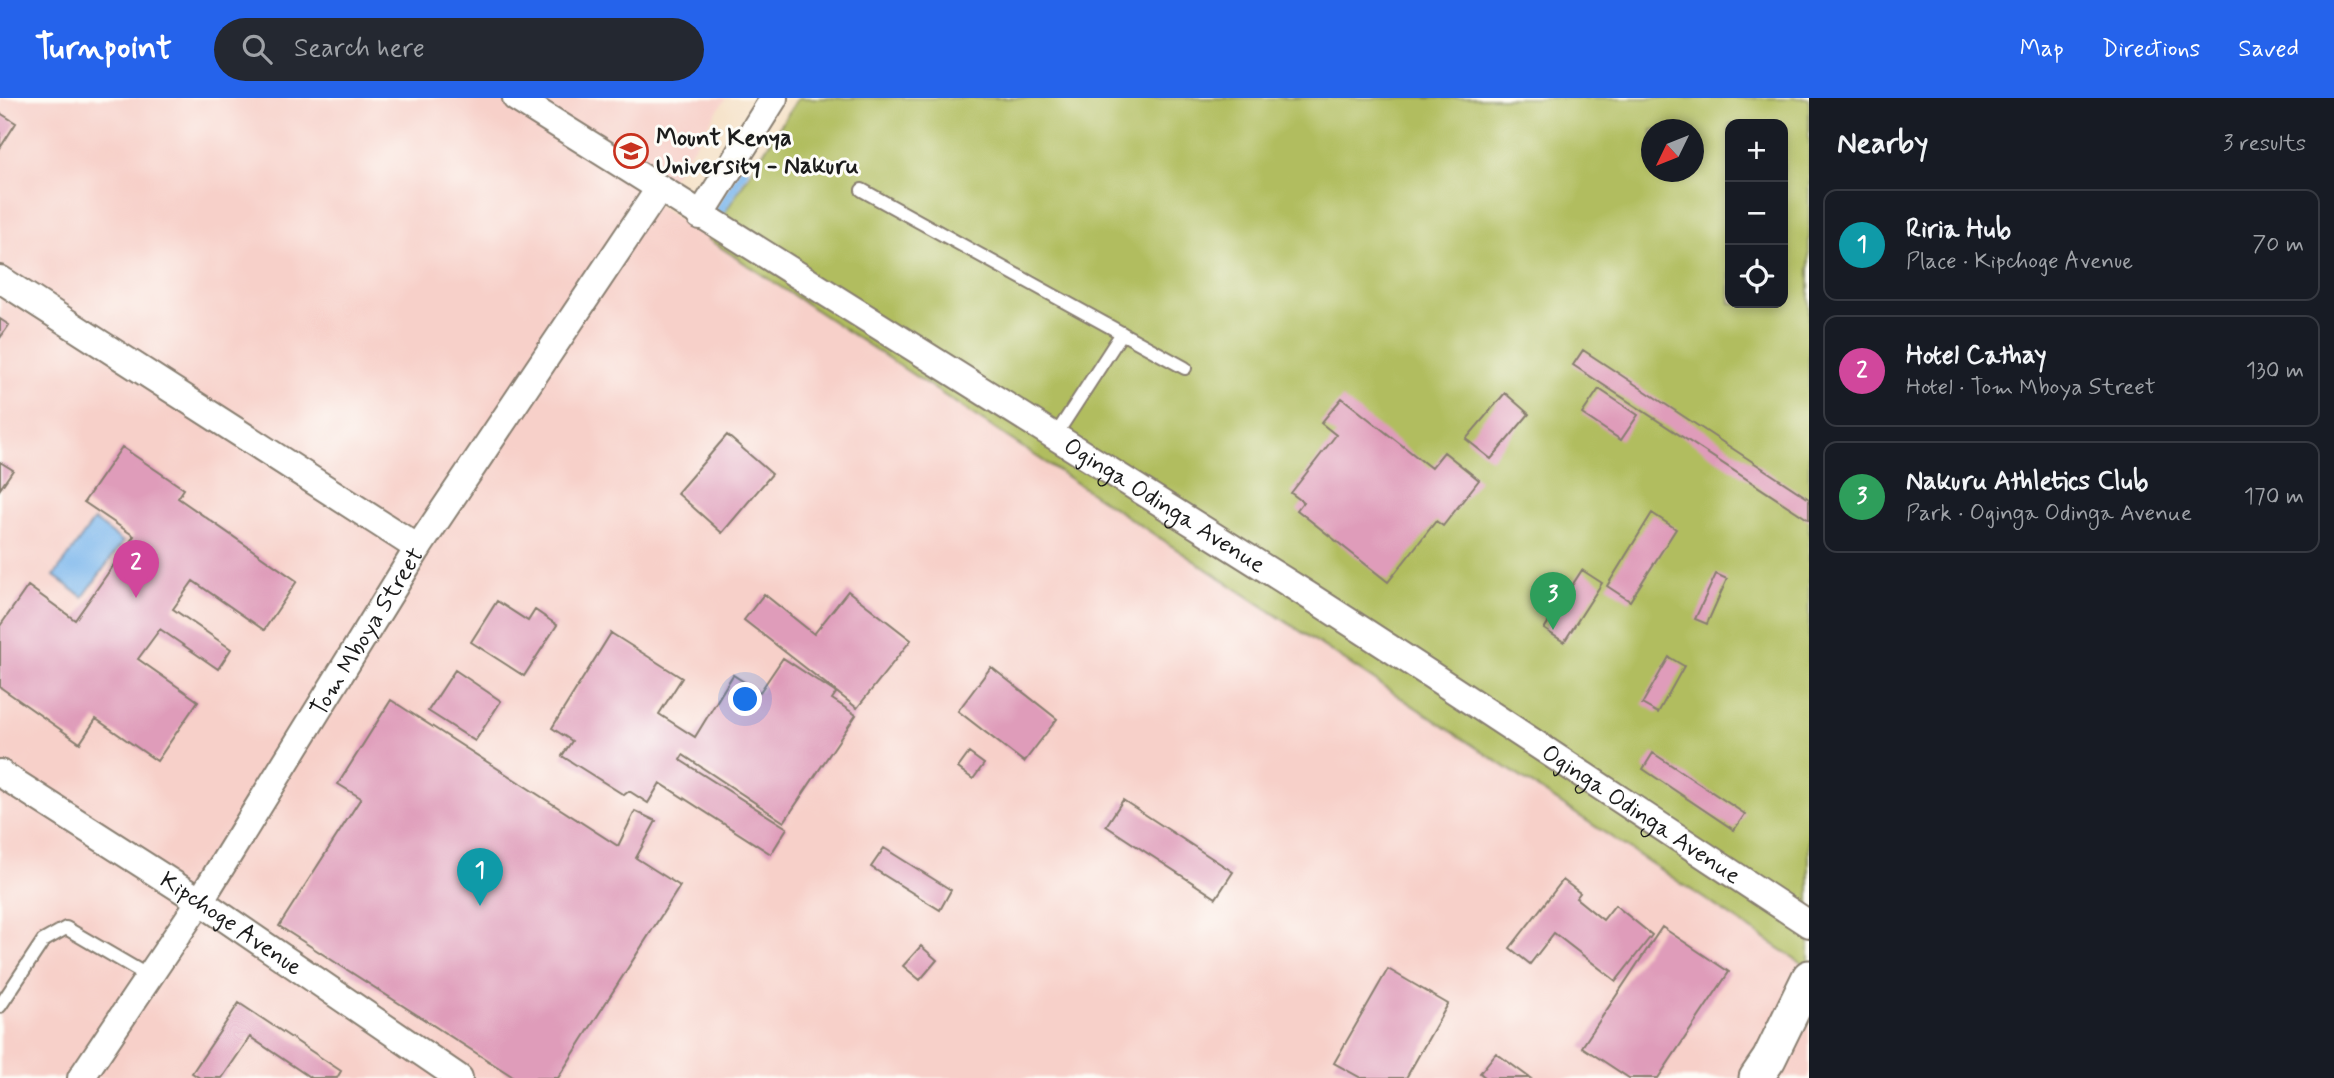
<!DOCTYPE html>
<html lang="en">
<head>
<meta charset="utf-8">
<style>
	:root { --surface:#171b24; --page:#242831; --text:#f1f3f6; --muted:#9ea1a6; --line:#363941; --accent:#2563eb }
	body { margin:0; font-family:Mynerve,sans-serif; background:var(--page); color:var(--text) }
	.controls { position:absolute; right:21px; top:21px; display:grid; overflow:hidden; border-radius:14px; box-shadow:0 4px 10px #0003 }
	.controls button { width:63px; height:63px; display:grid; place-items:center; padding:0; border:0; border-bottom:2px solid var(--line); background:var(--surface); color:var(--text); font:35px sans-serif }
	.compass { position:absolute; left:1641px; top:21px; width:63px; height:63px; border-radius:50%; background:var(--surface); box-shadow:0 4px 10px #0003; rotate:227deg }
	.you { position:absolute; left:746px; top:602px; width:24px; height:24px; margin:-18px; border:5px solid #fff; border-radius:50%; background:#1a73e8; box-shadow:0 0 0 10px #1a73e833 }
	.badge { display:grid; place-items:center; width:46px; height:46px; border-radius:50%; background:var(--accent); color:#fff; font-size:23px; font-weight:700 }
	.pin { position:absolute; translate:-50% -58px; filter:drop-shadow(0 2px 4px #0008) }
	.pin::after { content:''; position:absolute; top:37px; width:24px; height:21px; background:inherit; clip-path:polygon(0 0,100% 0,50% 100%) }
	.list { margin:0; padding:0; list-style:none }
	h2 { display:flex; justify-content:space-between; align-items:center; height:91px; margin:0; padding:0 28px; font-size:30px }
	h2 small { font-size:23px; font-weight:400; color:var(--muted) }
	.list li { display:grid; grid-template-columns:46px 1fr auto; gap:21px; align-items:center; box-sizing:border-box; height:112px; margin:0 14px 14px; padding:0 14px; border:2px solid var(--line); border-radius:14px }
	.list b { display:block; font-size:26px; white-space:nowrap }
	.list p { margin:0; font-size:23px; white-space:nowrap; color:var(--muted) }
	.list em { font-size:23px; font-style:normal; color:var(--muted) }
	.icon { flex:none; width:38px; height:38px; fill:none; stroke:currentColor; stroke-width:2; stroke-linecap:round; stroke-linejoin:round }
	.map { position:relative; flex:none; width:1809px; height:980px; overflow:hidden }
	header { display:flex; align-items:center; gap:42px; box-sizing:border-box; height:98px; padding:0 35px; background:var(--accent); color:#fff }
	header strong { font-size:33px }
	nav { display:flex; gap:38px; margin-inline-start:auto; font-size:24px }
	.search { width:490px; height:63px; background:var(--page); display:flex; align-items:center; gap:18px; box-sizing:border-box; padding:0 24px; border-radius:38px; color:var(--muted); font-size:26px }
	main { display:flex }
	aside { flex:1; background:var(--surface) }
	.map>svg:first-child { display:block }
	.built { fill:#f7d0c9 }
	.green { fill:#b1bd5f; stroke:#666c3e; stroke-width:2; fill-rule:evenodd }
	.water { fill:#7ab6ec; stroke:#4b6984; stroke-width:2 }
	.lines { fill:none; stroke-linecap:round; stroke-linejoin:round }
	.stream { stroke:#7ab6ec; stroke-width:10 }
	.building { fill:#df9cba }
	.service-casing { stroke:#887e70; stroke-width:16 }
	.minor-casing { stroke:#887e70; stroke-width:30 }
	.tertiary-casing { stroke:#887e70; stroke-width:37 }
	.service { stroke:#fff; stroke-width:12 }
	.minor { stroke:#fff; stroke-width:26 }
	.tertiary { stroke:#fff; stroke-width:33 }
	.labels { text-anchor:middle; stroke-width:6; stroke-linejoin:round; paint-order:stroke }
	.poi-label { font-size:24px; font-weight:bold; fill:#1c1c1c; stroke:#fdfcf7; text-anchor:start }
	.street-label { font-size:24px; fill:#1c1c1c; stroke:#fdfcf7 }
</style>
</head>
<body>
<header>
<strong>Turnpoint</strong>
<div class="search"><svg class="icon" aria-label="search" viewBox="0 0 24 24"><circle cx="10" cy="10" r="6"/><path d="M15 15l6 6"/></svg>Search here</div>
<nav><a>Map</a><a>Directions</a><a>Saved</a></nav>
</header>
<main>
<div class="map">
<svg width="1809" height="980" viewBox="0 0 1809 980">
	<rect width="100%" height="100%" fill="#fdfcf7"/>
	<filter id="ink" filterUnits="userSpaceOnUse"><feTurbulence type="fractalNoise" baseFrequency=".0143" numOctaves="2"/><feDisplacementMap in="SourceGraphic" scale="14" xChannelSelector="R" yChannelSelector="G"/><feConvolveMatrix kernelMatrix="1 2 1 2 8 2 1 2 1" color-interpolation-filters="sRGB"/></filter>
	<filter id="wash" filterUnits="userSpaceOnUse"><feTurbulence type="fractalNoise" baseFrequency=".00686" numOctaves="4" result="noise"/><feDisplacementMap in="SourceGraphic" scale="28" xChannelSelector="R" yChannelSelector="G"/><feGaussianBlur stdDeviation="1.57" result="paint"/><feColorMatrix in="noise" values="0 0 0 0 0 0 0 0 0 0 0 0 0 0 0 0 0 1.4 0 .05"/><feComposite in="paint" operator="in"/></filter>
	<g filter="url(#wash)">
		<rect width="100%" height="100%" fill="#f5e0c5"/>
		<path class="built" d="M0 0H726L655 106 1809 849V980H0Z"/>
		<path class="green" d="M798 0H1809V870L708 141ZM1730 26H1783V205H1730ZM1652 32H1694V74H1652Z"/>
		<path class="water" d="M94 422 123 444 83 499 54 478Z"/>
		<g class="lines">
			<path class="stream" d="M714 122 744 72"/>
		</g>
		<g id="blocks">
			<path class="building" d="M0 15 16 25 0 50Z
				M0 221 9 227 0 240Z
				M1583 252 1809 401V422L1573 267Z
				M1599 291 1638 317 1621 342 1582 316Z
				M1505 295 1529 316 1491 361 1466 341Z
				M1342 300 1431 370 1444 354 1479 382 1443 428 1436 423 1388 484 1297 412 1303 404 1291 395 1336 337 1321 325Z
				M727 337 772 376 722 435 677 395Z
				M122 349 184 391 178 400 297 483 264 532 193 483 173 511 231 551 218 571 160 531 138 561 198 603 157 663 96 621 80 645 0 589V528L28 488 75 522 134 438 84 404Z
				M0 364 13 372 0 391Z
				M1652 415 1676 431 1630 503 1607 488Z
				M1582 472 1602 485 1564 544 1544 531Z
				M1716 476 1727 481 1707 526 1695 521Z
				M848 493 911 542 857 610 744 522 764 496 814 536Z
				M497 503 528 523 535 512 557 527 524 578 471 544Z
				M611 535 682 580 659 616 695 639 733 577 760 594 783 560 836 595 832 601 856 617 784 724 683 657 680 662 787 730 771 756 660 685 648 705 629 693 624 697 562 658 572 643 552 630Z
				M1669 559 1684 568 1658 615 1642 606Z
				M991 569 1057 621 1024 664 958 613Z
				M455 572 501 603 475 643 428 613Z
				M391 602 618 748 635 713 656 723 636 760 680 788 558 980H515L279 828 361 700 338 686Z
				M969 655 984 666 973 681 958 670Z
				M1653 655 1745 716 1734 732 1643 671Z
				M1123 702 1233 774 1216 800 1106 728Z
				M884 750 951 792 940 812 871 769Z
				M1563 782 1580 795 1576 800 1603 822 1615 807 1652 837 1616 883 1554 835 1530 866 1510 850Z
				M1662 829 1729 874 1658 980H1629L1582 949Z
				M921 848 937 862 920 882 903 868Z
				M1388 871 1448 906 1406 980H1361L1334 965Z
				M239 905 341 973 337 980H311L250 939 222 980H200L192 975Z
				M1496 955 1530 980H1486L1480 975Z"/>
		</g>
	</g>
	<g filter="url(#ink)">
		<use href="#blocks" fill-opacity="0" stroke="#887e70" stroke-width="2"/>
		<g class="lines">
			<g class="service-casing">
				<path id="service" d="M862 92 1185 270
					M1055 338 1122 235
					M0 908 43 843 66 830 150 879"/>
			</g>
			<g class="minor-casing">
				<g id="minor">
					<path id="s1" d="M516 0C778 167 1044 329 1306 496 1475 604 1641 716 1809 826"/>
					<path d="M700 118 774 0"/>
					<path d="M0 181 418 450"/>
					<path id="s2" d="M0 675 200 803 459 980"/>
					<path id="s3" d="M81 980 200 803 418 450 659 91"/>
				</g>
			</g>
			<g class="tertiary-casing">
				<path id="tertiary" d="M1756 980 1769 961 1809 879"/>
			</g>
			<use href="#service" class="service"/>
			<use href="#minor" class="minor"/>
			<use href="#tertiary" class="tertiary"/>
		</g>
	</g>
	<defs>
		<g id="university-ring" transform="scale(1.75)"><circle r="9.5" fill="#fdfcf7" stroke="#c8321e" stroke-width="1.5"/><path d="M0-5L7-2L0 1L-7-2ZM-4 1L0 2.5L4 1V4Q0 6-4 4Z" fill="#c8321e"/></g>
	</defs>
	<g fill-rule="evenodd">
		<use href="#university-ring" x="631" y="53"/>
	</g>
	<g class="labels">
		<g class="poi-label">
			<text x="656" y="47">Mount Kenya<tspan x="656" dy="28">University - Nakuru</tspan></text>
		</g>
		<g class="street-label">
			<text dy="8" stroke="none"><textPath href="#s1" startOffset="766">Oginga Odinga Avenue</textPath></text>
			<text dy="8" stroke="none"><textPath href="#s3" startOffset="530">Tom Mboya Street</textPath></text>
			<text dy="8" stroke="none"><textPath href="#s1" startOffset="1334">Oginga Odinga Avenue</textPath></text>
			<text dy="8" stroke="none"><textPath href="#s2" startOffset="276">Kipchoge Avenue</textPath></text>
		</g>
	</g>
</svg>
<div class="controls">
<button>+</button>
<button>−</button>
<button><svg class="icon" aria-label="locate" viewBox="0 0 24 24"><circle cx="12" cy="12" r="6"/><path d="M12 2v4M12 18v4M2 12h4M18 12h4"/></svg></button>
</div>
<svg class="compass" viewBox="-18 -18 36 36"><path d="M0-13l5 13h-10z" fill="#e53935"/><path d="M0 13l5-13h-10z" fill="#9ea1a6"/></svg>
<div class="you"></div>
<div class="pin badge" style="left:480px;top:808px;background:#0f9aa8">1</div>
<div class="pin badge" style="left:136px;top:500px;background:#d1479c">2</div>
<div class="pin badge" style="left:1553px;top:532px;background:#2e9e5b">3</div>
</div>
<aside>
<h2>Nearby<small>3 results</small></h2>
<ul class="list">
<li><span class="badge" style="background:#0f9aa8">1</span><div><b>Riria Hub</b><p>Place · Kipchoge Avenue</p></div><em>70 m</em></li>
<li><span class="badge" style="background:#d1479c">2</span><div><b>Hotel Cathay</b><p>Hotel · Tom Mboya Street</p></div><em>130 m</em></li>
<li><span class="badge" style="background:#2e9e5b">3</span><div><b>Nakuru Athletics Club</b><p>Park · Oginga Odinga Avenue</p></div><em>170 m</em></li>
</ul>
</aside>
</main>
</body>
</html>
